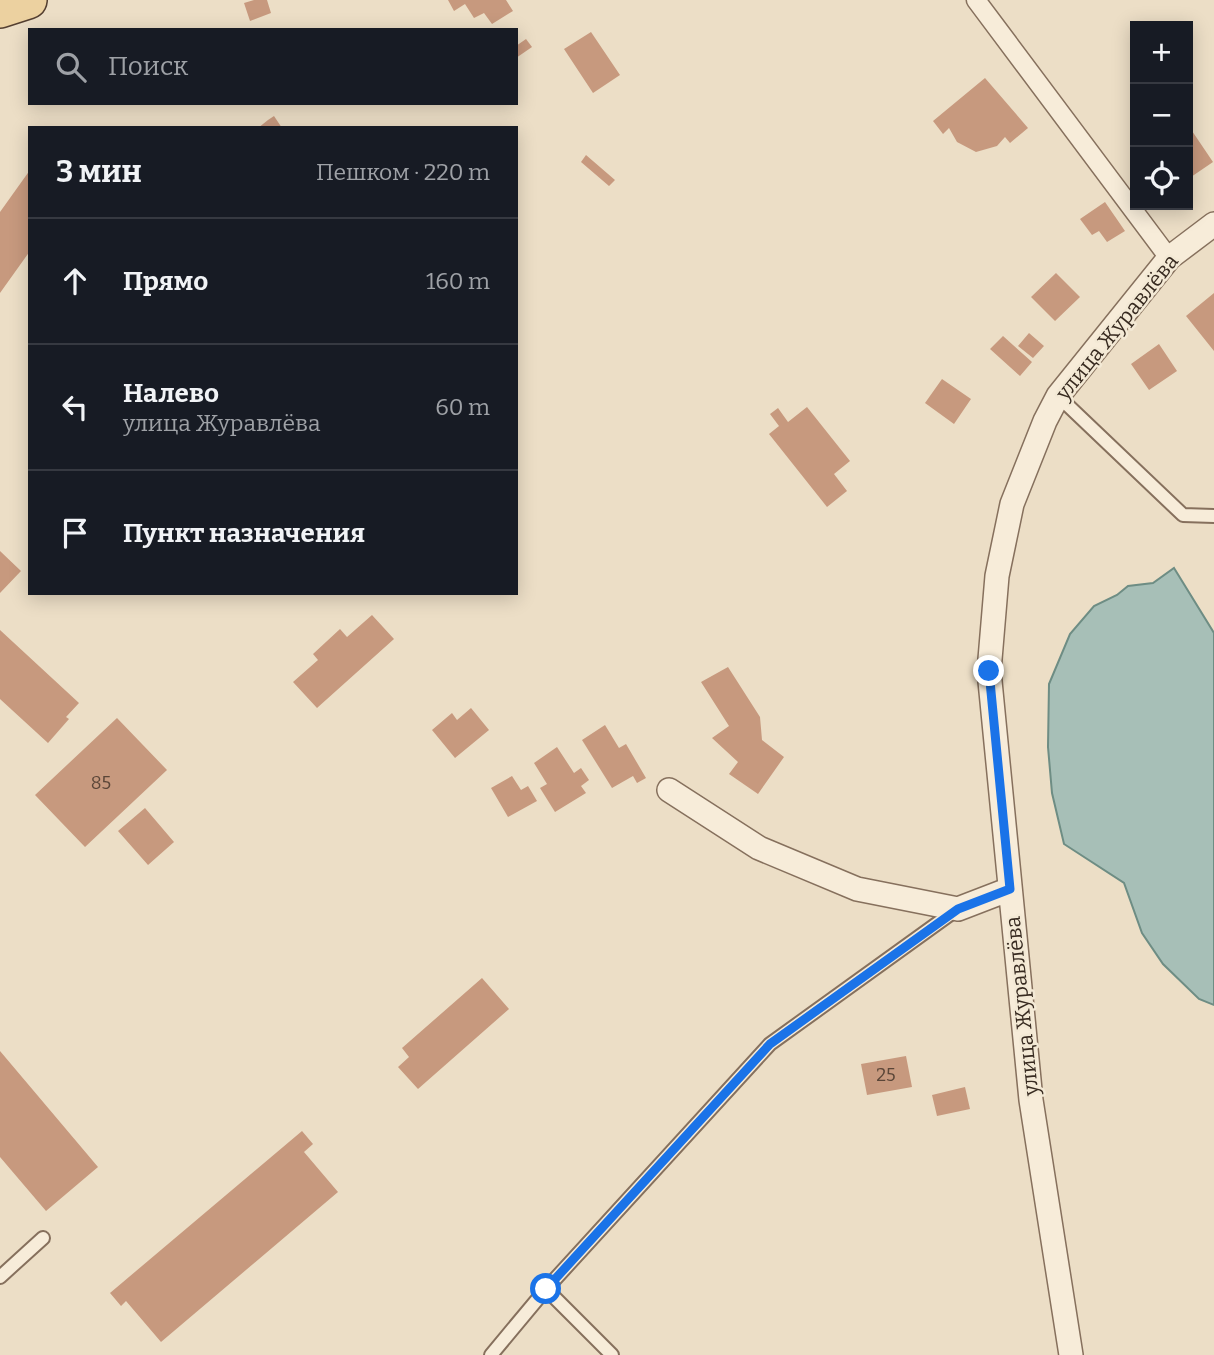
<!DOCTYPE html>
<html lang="ru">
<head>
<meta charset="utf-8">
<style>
	:root { --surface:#171b24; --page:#242831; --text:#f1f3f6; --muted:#9ea1a6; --line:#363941 }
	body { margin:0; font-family:Bitter,serif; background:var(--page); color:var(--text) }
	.controls { position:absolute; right:21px; top:21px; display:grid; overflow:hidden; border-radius:0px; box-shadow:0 4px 18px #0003 }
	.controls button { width:63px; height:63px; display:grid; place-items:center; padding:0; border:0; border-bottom:2px solid var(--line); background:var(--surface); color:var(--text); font:35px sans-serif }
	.stop { position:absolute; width:21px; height:21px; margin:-16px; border:5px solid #1a73e8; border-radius:50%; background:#fff }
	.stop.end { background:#1a73e8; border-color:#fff; box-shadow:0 2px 7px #0008 }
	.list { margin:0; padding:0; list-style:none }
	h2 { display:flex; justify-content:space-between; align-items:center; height:91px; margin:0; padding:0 28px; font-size:30px }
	h2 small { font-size:23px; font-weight:400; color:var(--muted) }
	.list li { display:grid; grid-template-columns:46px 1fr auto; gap:21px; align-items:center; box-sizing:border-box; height:126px; padding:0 28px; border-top:2px solid var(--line) }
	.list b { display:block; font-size:26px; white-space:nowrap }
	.list p { margin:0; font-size:23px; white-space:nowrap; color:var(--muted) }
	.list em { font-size:23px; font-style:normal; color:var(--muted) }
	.icon { flex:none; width:38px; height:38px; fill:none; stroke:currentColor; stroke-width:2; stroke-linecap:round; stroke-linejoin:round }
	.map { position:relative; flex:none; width:1214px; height:1355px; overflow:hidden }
	.search { position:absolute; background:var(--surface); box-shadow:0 4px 18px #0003; left:28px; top:28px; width:490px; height:77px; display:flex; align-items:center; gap:18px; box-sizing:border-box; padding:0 24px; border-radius:0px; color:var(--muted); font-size:26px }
	.panel { position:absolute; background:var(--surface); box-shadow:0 4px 18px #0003; left:28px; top:126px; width:490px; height:469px; border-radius:0px }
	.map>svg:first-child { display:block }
	.water { fill:#a7bfb7; stroke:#6e8d84; stroke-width:2 }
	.building { fill:#c7997e }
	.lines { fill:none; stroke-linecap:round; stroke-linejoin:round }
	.service-casing { stroke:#86705d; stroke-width:16 }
	.pedestrian-casing { stroke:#86705d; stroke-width:21 }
	.minor-casing { stroke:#86705d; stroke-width:26 }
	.primary-casing { stroke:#543f31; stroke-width:40 }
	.service { stroke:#f7ecd9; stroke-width:12 }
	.pedestrian { stroke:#f7ecd9; stroke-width:18 }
	.minor { stroke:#f7ecd9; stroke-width:23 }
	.primary { stroke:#ecd1a0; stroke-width:37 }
	.route { stroke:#1a73e8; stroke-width:9 }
	.labels { text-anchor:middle; stroke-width:5; stroke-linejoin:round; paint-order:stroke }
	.number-label { font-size:18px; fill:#5b4638 }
	.street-label { font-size:21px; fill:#372a20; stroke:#f3e9d5 }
</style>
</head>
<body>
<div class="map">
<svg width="1214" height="1355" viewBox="0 0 1214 1355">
	<rect width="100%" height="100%" fill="#ecdec6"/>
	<path class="water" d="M1174 568 1214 633V1005L1199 999 1163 964 1142 933 1124 883 1064 844 1052 793 1048 747 1049 684 1070 634 1094 606 1117 595 1128 586 1153 583Z"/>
	<path class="building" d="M254 0H267L271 13 250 21 244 3Z
		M448 0H506L513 11 492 24 484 13 474 18 465 4 454 11Z
		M591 32 620 75 593 93 564 49Z
		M526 39 532 47 516 58V46Z
		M985 78 1028 128 1010 143 1005 137 997 146 976 152 957 142 949 128 943 134 933 121Z
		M274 116 282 128H258L268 120Z
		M1188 125 1213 162 1191 177 1188 172Z
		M586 155 615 180 609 186 581 162Z
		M30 170V251L0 293V212Z
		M1105 202 1125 231 1107 242 1099 231 1092 235 1080 219Z
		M1056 273 1080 297 1055 321 1031 297Z
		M1214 293V351L1186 316Z
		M1029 333 1044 346 1033 358 1018 346Z
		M1003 336 1032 362 1020 376 990 349Z
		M1159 344 1177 371 1149 390 1131 364Z
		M942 379 971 399 954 424 925 403Z
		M807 407 850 461 834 474 847 491 827 507 769 434 779 426 770 414 778 408 788 422Z
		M0 551 21 571 0 593Z
		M372 615 394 639 317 708 293 682 318 660 313 654 340 629 347 637Z
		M0 630 79 703 66 717 69 719 48 743 0 699Z
		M728 667 760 717 762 740 784 757 758 794 729 774 738 762 712 738 729 726 701 682Z
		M471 708 489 730 455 758 432 730 452 713 457 720Z
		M117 718 167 770 85 847 35 795Z
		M605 725 619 748 626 744 646 778 637 783 633 776 612 788 582 740Z
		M557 747 574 773 581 768 589 780 581 786 586 793 555 812 540 788 547 784 534 763Z
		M512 776 521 790 528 786 537 801 508 817 491 788Z
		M145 808 174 842 148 865 118 831Z
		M482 978 509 1009 418 1089 398 1067 409 1057 402 1048Z
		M0 1051 98 1167 46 1211 0 1157Z
		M906 1056 912 1087 867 1095 861 1064Z
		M965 1087 970 1109 937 1116 932 1095Z
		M302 1131 313 1144 304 1152 338 1192 161 1342 126 1301 121 1306 110 1293Z"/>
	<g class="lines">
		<g class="service-casing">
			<path id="service" d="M1058 396 1183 515 1214 516
				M0 1277 43 1238
				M546 1289 612 1355
				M491 1355 546 1289 770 1044 956 910"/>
		</g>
		<g class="pedestrian-casing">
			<path id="pedestrian" d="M976 0 1169 258"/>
		</g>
		<g class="minor-casing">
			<path id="minor" d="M669 790 759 848 857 889 958 909 1010 889
				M1071 1355 1031 1100 989 671 997 576 1012 504 1045 421 1058 396 1169 258 1214 224"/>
		</g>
		<g class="primary-casing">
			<path id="primary" d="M0 9 28 0"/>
		</g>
		<use href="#service" class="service"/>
		<use href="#pedestrian" class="pedestrian"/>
		<use href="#minor" class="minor"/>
		<use href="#primary" class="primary"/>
	</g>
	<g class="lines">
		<path class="route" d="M546 1289 770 1044 958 909 1010 889 989 671"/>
	</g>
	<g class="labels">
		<g class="number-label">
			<text x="101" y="789">85</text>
			<text x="886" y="1081">25</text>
		</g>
		<g class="street-label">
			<text transform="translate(1117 327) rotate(-51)" y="7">улица Журавлёва</text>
			<text transform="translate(1022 1006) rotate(-96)" y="7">улица Журавлёва</text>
		</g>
	</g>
</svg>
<div class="controls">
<button>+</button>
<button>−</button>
<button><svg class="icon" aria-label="locate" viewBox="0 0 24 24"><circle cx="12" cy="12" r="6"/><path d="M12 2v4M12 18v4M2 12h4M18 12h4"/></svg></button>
</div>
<div class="stop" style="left:546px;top:1289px"></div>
<div class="stop end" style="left:989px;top:671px"></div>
<div class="search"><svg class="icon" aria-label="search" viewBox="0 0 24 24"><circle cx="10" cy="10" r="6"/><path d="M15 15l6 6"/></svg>Поиск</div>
<section class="panel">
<h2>3 мин<small>Пешком · 220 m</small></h2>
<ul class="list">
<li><svg class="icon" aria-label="ahead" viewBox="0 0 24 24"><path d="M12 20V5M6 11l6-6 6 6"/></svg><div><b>Прямо</b></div><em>160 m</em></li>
<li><svg class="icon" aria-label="left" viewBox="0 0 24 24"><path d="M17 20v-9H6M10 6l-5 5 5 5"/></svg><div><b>Налево</b><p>улица Журавлёва</p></div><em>60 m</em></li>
<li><svg class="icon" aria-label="arrive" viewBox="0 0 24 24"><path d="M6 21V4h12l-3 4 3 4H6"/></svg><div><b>Пункт назначения</b></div></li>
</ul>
</section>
</div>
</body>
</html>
